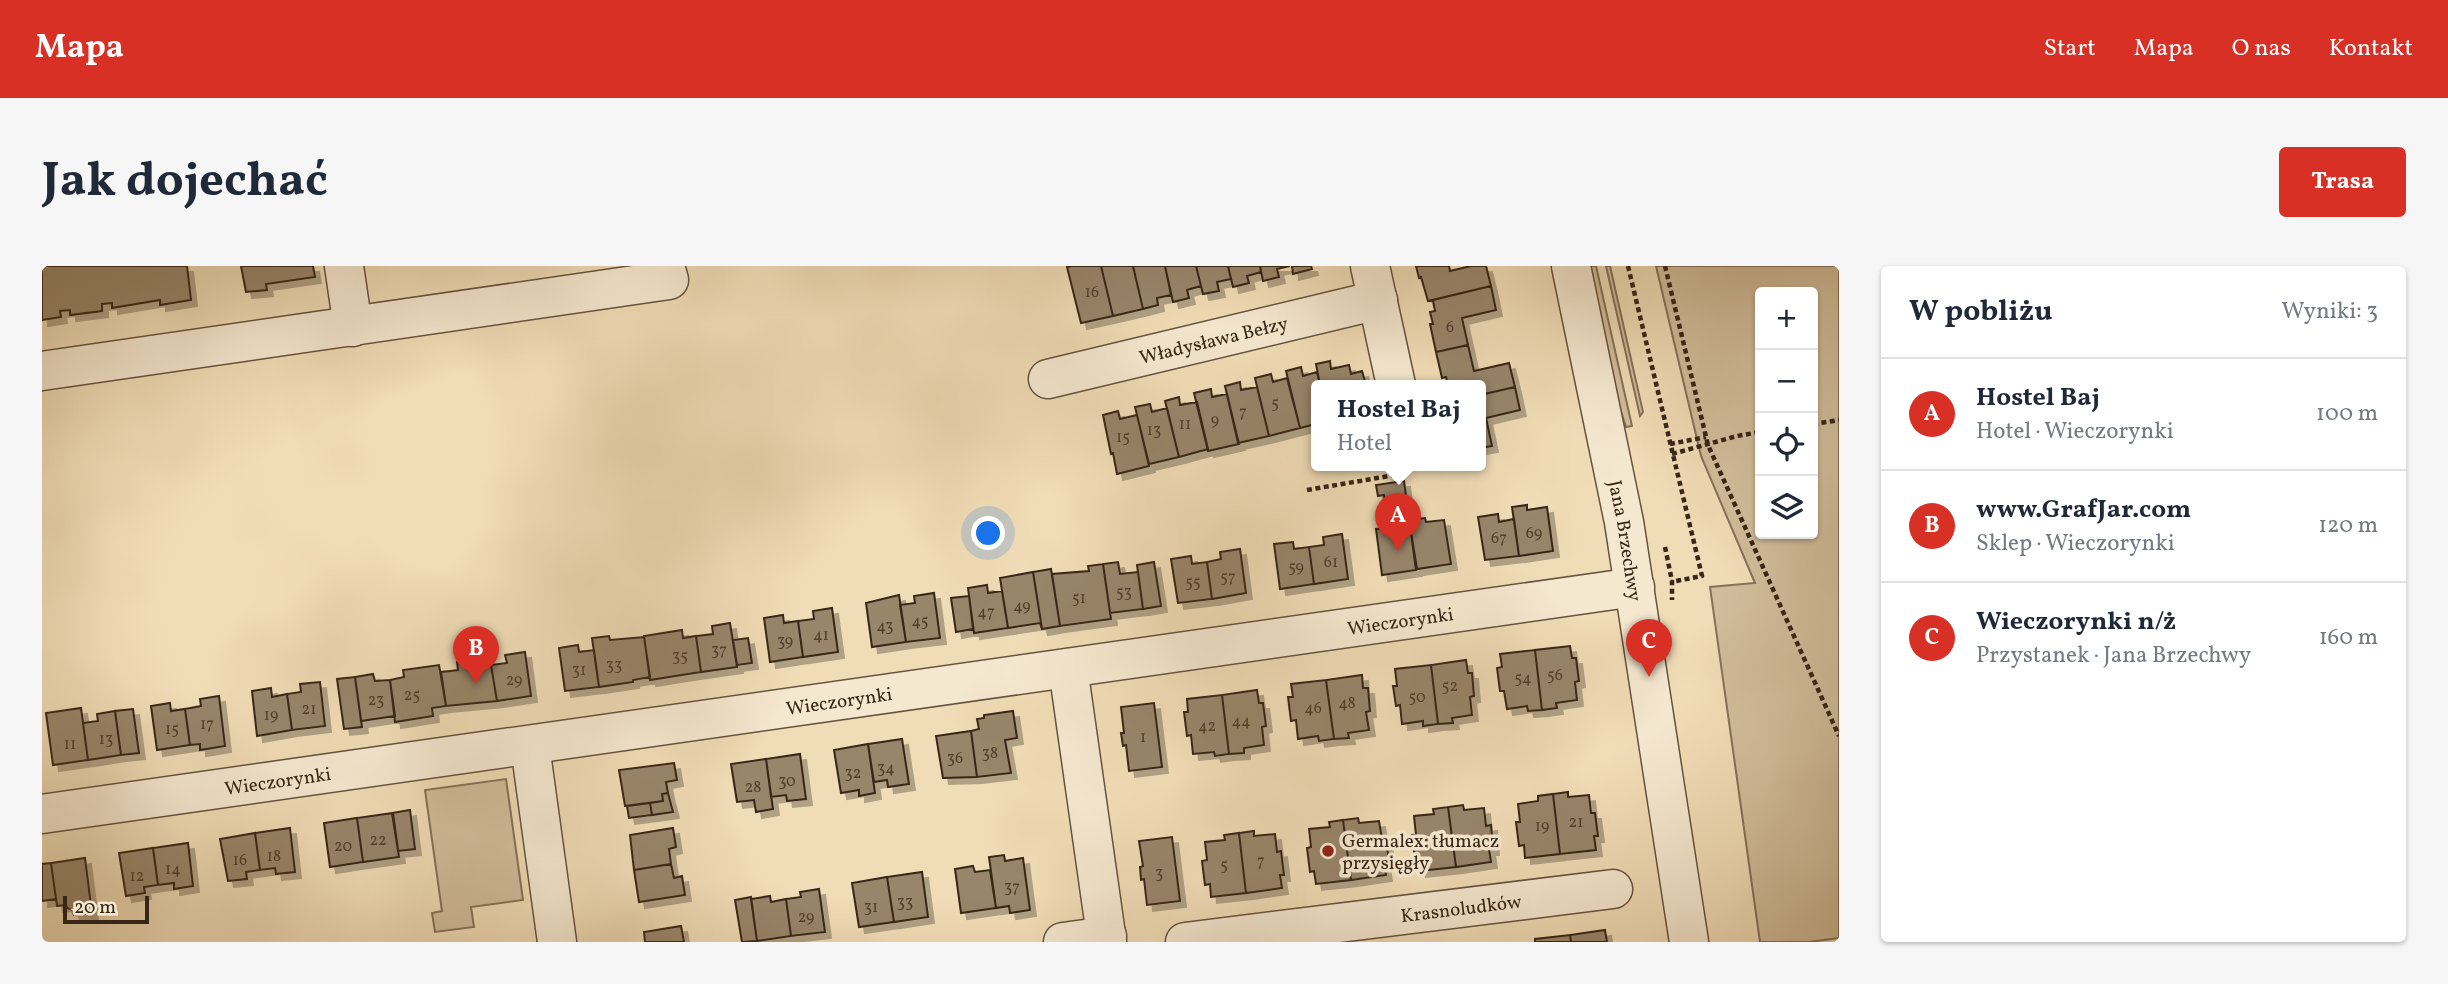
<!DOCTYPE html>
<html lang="pl">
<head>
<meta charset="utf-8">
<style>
	:root { --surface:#fff; --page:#f6f6f7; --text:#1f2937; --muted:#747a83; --line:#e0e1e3; --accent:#d93025 }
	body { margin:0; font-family:Vollkorn,serif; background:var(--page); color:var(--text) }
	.controls { position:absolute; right:21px; top:21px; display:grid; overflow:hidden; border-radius:7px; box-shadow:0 2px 5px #0004 }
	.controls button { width:63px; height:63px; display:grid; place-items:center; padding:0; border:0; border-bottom:2px solid var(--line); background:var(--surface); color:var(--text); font:35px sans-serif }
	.scale { position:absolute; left:21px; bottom:18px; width:86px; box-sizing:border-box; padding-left:7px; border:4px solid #382617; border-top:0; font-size:19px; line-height:24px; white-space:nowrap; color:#382617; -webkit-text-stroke:5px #f5e8d0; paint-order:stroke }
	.you { position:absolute; left:947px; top:268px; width:24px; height:24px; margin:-18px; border:5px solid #fff; border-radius:50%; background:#1a73e8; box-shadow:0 0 0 10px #1a73e833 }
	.badge { display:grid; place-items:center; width:46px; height:46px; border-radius:50%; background:var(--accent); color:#fff; font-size:23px; font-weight:700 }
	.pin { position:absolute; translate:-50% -58px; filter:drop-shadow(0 2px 4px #0008) }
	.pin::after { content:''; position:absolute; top:37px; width:24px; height:21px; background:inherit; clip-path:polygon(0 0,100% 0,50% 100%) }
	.popup { position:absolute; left:1269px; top:114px; width:175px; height:91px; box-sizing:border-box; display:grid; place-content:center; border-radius:7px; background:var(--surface); filter:drop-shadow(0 2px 5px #0005); font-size:23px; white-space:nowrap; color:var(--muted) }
	.popup b { font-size:26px; color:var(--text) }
	.popup::after { content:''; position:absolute; left:50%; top:100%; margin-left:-14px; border:14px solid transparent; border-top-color:var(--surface) }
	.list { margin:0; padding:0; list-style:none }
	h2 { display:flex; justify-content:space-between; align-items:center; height:91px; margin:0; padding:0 28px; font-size:30px }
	h2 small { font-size:23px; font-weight:400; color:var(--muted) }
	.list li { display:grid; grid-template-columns:46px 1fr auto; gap:21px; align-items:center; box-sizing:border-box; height:112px; padding:0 28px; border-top:2px solid var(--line) }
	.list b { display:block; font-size:26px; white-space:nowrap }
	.list p { margin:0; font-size:23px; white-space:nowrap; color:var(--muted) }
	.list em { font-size:23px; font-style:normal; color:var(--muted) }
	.icon { flex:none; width:38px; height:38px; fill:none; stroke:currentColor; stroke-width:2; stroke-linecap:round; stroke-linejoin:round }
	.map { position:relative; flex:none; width:1797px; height:676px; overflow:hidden; border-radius:7px }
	header { display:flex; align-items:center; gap:42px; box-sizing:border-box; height:98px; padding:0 35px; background:var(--accent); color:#fff }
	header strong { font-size:33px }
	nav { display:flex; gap:38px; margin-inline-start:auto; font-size:24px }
	.intro { display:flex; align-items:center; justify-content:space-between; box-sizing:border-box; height:168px; padding:0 42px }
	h1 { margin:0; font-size:49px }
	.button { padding:18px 32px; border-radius:7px; background:var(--accent); color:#fff; font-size:24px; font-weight:700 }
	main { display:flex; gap:42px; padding:0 42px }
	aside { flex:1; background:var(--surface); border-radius:7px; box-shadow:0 2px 5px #0004 }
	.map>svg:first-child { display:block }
	.green { fill:#d1bd9b; stroke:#847259; stroke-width:2; fill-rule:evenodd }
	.building { fill:#98856a; stroke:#382617; stroke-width:2; filter:url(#shadow) }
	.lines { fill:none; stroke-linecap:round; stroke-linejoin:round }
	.minor-casing { stroke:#66543f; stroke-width:41 }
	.path { stroke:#382617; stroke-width:4.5; stroke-dasharray:5 3.5; stroke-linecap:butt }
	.minor { stroke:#f5e8d0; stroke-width:38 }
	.poi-dot { fill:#8f2418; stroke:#f5e8d0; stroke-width:2.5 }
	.labels { text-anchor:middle; stroke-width:7; stroke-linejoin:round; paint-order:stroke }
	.number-label { font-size:16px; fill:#503e2c }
	.street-label { font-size:19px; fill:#382617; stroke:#f5e8d0 }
	.poi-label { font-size:19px; fill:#382617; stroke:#f5e8d0; text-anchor:start }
</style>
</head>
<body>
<header>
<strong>Mapa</strong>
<nav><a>Start</a><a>Mapa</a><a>O nas</a><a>Kontakt</a></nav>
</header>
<div class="intro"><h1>Jak dojechać</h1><a class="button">Trasa</a></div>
<main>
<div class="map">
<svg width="1797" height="676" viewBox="0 0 1797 676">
	<defs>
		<filter id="shadow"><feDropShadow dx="6" dy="6" stdDeviation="0" flood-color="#0004"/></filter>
	</defs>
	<rect width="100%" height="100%" fill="#f0dcb6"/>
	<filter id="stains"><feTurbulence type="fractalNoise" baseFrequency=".00286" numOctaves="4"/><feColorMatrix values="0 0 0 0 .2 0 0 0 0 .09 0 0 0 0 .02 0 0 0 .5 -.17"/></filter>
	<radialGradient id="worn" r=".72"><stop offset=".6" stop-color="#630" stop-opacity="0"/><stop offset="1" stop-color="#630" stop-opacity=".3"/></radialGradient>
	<path class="green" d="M1544 0H1554L1590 160 1584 161 1574 130Z
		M1564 0H1568L1601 146 1598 150Z
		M1614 0H1797V672L1767 676H1718L1668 321 1713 317 1659 190ZM1718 26H1771V268H1718Z
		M464 513 481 634 429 641 432 661 393 666 390 647 400 645 383 524Z"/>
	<path class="building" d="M0 0H145L149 34 118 39V34L70 42V37L60 38V45L28 49V44L18 45 19 51 0 54Z
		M199 0H271L273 11 224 18 225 24 204 26Z
		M1030 0H1059L1071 50 1039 57 1025 1Z
		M1059 0H1091L1101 43 1071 50Z
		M1091 0H1123L1129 29 1115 32 1116 39 1101 43Z
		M1123 0H1154L1159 20 1145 24 1147 32 1131 36Z
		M1154 0H1186L1189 13 1175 16 1177 25 1161 28Z
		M1186 0H1218L1219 6 1205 10 1207 17 1191 21Z
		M1218 0H1248L1235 3 1237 11 1221 15Z
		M1250 0H1269L1270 3 1251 8Z
		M1374 0H1407L1408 5 1429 0H1444L1449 20 1386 35 1379 11 1377 12Z
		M1449 20 1454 44 1420 52 1426 79 1394 86 1388 58H1391L1388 46 1393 45 1391 34Z
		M1426 79 1432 105 1467 97 1473 121 1438 129V119H1406L1404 111 1400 112 1394 86Z
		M1288 95 1289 103 1307 99 1309 108 1320 105 1324 119H1278L1274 98Z
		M1259 101 1261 110 1275 106 1278 119H1274V158L1258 162 1244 105Z
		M1229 108 1231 116 1245 112 1258 162 1227 170 1213 112Z
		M1198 116 1199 124 1215 121 1227 170 1196 177 1183 120Z
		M1473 121 1478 144 1444 152 1450 180 1438 182V129Z
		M1169 123 1170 131 1185 128 1197 178 1166 185 1152 127Z
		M1137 131 1138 139 1155 136 1166 183 1137 191 1123 135Z
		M1108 138 1110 146 1125 142 1137 191 1107 198 1093 141Z
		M1076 145 1078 153 1095 149 1107 200 1075 208 1071 187 1069 188 1061 149Z
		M1362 215 1374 304 1340 309 1334 263 1346 262 1342 229 1336 230 1334 219Z
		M1485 239V244L1505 241 1511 285 1477 290 1470 241Z
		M1456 248 1457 256 1472 253 1477 290 1443 294 1436 251Z
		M1383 252 1384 256 1402 254 1409 298 1375 303 1367 254Z
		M1300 268 1306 313 1272 318 1267 281 1282 279 1281 271Z
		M1251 276 1252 283 1267 281 1272 318 1238 323 1232 278Z
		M1198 283 1204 327 1170 333 1165 296 1179 293 1178 286Z
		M1149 290 1150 298 1165 296 1170 333 1136 337 1129 293Z
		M1076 296 1078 308 1096 306 1101 343 1068 347 1061 298Z
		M1112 296 1119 340 1101 343 1095 299Z
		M1061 298 1069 353 1018 360 1010 308 1047 305 1046 300Z
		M1009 303 1018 360 1000 363 991 306Z
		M991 306 1000 363 998 357 966 362 958 312Z
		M945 319 946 327 960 325 966 362 932 367 926 322Z
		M892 327 898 372 864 376 858 339 873 337 872 330Z
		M857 329 864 376 830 381 824 337Z
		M927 330 931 363 914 366 909 332Z
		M790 342 796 386 761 391 756 355 772 353 771 345Z
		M741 349 742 357 756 355 761 391 728 396 722 352Z
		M688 357 695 401 659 406 654 370 671 368 670 360Z
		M640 364 641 372 654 370 659 406 608 414 602 370Z
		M567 370 568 374 602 371 608 411 591 414V416L557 421 550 372Z
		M706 372 710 397 695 399 691 374Z
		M536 379 537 386 552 384 557 421 523 425 517 382Z
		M1528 380 1530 392H1534L1537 415 1533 416 1535 434 1514 437 1515 442 1500 444 1493 384Z
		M1493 384 1500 444 1486 445 1485 440 1465 443 1462 425H1458L1455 402 1460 401 1458 388Z
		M483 386 489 430 455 435 449 399 465 397 463 389Z
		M433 393 435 401 449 399 455 435 404 440 399 406 416 404 415 396Z
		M1424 394 1426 407H1430L1432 430 1428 431 1430 449 1410 452 1411 457 1396 458 1389 399Z
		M397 399 404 440 390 442 391 450 353 456 348 414 362 411 361 404Z
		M1389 399 1396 458 1381 460V455L1360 458 1358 439 1354 440 1351 420H1355L1353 403Z
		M331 408 333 415 348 414 353 450 319 455 313 411Z
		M1320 409 1321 422H1326L1328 445 1324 446 1327 464 1306 467 1307 472 1292 473 1284 414Z
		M313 411 320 461 302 463 295 413Z
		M1284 414 1292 473 1277 475 1276 470 1256 473 1254 454 1249 455 1246 431H1251L1249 418Z
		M278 416 283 460 250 464 245 428 259 426 258 418Z
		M229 422 230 431 245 428 250 464 215 470 210 425Z
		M1215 424 1217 437H1221L1224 460 1220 461 1222 479 1202 482V487L1187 488 1180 429Z
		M1180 429 1187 488 1173 490 1172 486 1151 488 1149 469 1145 470 1142 446H1146L1145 433Z
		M177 430 183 480 158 484V478L148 479 143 443 159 440 158 433Z
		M128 437 129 445 143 443 148 479 115 484 109 440Z
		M1112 437 1120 501 1087 505 1084 479 1081 480 1079 467H1082L1079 441Z
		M39 442 46 494 11 499 4 447Z
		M91 443 97 487 79 489 73 445Z
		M73 445 79 489 46 494 41 457 56 455 55 448Z
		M971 445 975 472 963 474 969 507 935 511 929 465 937 463 935 453 942 452V449Z
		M929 465 935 511 901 512 894 470Z
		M860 473 867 518 846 521 845 514 832 516 826 478Z
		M826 478 833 527 817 530V524L799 527 792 484Z
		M758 488 764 533 745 535 744 529 729 531 724 493Z
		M724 493 731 543 714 546 712 534 695 536 689 498Z
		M632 497 635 514 624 516 626 527 620 528 621 535 583 540 577 504Z
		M1526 526V531L1547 529 1549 547H1553L1556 570H1552L1554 584 1518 588 1511 528Z
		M626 527 631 546 610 549 608 537 621 535 620 528Z
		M1511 528 1518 588 1483 592 1482 579 1477 580 1474 556H1478L1476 538 1496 535V530Z
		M608 537 610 549 587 552 585 540Z
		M1421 539 1422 544 1442 542 1444 560 1449 559 1451 583H1447L1449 596 1414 601 1406 541Z
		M1406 541 1414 601 1378 605 1377 592 1373 593 1370 569H1374L1372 550 1392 548 1391 543Z
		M368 544 373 583 356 585 350 547Z
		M351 547 357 591 321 596 315 552Z
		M315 552 321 596 288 601 282 557Z
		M1316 552 1317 557 1337 555 1340 573 1344 572 1347 596 1342 597 1344 609 1309 614 1301 554Z
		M1301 554 1309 614 1274 618 1272 605 1268 606 1265 582 1269 581 1267 563 1288 561 1287 556Z
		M248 562 253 606 234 608 233 602 218 604 213 567Z
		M631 562 634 581 627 583 629 598 592 604 588 569Z
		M1212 565V570L1233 568 1235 586 1239 585 1242 609H1238L1240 622 1204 627 1197 567Z
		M213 567 218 604 204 606 205 613 186 615 178 573Z
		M1197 567 1204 627 1169 631 1168 618 1163 619 1160 595 1165 594 1163 576 1183 574 1182 569Z
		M1130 571 1138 635 1105 639 1102 613 1099 614 1098 601 1101 600 1097 575Z
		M146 577 151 620 132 623V617L116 619 111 582Z
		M111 582 116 619 102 621 103 627 84 630 77 587Z
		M962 589 963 595 981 592 988 644 968 647 967 640 954 642 947 591Z
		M43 592 50 647 32 649 31 644 25 642 24 639 15 640 9 597Z
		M9 597 14 633 0 635V598Z
		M629 598 632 612 640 610 643 629 597 636 592 604Z
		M931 600 933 606 948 604 954 642 919 647 913 603Z
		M880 606 886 651 852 656 845 611Z
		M845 611 852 656 817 661 810 617Z
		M777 623 783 666 749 670 744 633 759 631 758 626Z
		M728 630 729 636 744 633 749 670 715 675 709 633Z
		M709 631 715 675 700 676 693 634Z
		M639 660 642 676H603L602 666Z
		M1563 664 1565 676H1529L1528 669Z
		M1528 669 1529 676H1493V673Z"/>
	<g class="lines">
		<g class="minor-casing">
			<g id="minor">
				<path d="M302 0 311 61"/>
				<path d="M1328 0 1354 119"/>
				<path id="s1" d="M1529 0 1582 256 1647 676"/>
				<path d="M0 105 627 14 623 0"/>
				<path id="s2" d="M1006 113 1336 34"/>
				<path d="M1026 402 1065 676"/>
				<path d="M488 480 515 676"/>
				<path id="s3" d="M0 548 1593 321"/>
				<path d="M1021 676 1065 670"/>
				<path id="s4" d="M1143 676 1571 623"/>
			</g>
		</g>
		<path class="path" d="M1586 0 1660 310 1629 316
			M1623 0 1666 179 1797 470
			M1771 158 1797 154
			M1628 178 1664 171
			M1630 188 1695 170 1718 166
			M1265 224 1359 208 1362 199
			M1623 281 1630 315V334"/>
		<use href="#minor" class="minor"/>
	</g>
	<circle class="poi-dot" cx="1286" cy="585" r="7"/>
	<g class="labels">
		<g class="number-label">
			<text x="1050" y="31">16</text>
			<text x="1408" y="66">6</text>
			<text x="1233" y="142">5</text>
			<text x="1201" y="151">7</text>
			<text x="1173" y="159">9</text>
			<text x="1143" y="163">11</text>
			<text x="1112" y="169">13</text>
			<text x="1081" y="176">15</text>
			<text x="1492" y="272">69</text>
			<text x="1457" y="277">67</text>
			<text x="1289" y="301">61</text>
			<text x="1254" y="306">59</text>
			<text x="1186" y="316">57</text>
			<text x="1151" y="321">55</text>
			<text x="1082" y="331">53</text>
			<text x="1037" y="337">51</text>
			<text x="980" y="345">49</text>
			<text x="944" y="351">47</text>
			<text x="878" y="360">45</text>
			<text x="843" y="365">43</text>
			<text x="779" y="374">41</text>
			<text x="743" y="380">39</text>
			<text x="677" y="389">37</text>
			<text x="638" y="395">35</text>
			<text x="572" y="404">33</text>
			<text x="537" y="409">31</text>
			<text x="1513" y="414">56</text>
			<text x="1481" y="417">54</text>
			<text x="472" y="419">29</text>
			<text x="1408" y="425">52</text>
			<text x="370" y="434">25</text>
			<text x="1375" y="436">50</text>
			<text x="334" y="439">23</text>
			<text x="1305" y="442">48</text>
			<text x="1271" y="447">46</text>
			<text x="267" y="448">21</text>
			<text x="229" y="454">19</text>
			<text x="1199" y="460">44</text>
			<text x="165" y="463">17</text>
			<text x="1165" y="465">42</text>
			<text x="130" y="468">15</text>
			<text x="1101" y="476">1</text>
			<text x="64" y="478">13</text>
			<text x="28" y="483">11</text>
			<text x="948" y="492">38</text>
			<text x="913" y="497">36</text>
			<text x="844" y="507">34</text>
			<text x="811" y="512">32</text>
			<text x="745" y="520">30</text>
			<text x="711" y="526">28</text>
			<text x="1534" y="561">21</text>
			<text x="1500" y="565">19</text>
			<text x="336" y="579">22</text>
			<text x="301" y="585">20</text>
			<text x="232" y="595">18</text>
			<text x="198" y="599">16</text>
			<text x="1219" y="600">7</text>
			<text x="1182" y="604">5</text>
			<text x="131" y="608">14</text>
			<text x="1117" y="612">3</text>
			<text x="95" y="615">12</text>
			<text x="970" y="626">37</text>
			<text x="863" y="641">33</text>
			<text x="829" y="646">31</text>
			<text x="764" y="656">29</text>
		</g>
		<g class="street-label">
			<text dy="7" stroke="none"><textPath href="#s2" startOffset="170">Władysława Bełzy</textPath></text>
			<text dy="7" stroke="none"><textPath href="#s1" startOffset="280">Jana Brzechwy</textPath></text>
			<text dy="7" stroke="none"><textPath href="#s3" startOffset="1372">Wieczorynki</textPath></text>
			<text dy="7" stroke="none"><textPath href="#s3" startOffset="805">Wieczorynki</textPath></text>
			<text dy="7" stroke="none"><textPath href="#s3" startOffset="238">Wieczorynki</textPath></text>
			<text dy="7" stroke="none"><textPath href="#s4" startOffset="278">Krasnoludków</textPath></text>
		</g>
		<g class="poi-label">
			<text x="1300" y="581">Germalex: tłumacz<tspan x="1300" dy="22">przysięgły</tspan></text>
		</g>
	</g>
	<rect width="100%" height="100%" filter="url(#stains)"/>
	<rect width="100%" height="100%" fill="url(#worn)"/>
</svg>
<div class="controls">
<button>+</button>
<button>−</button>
<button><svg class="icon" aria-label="locate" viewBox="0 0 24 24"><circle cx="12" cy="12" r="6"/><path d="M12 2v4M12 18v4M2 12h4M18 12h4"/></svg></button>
<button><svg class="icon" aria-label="layers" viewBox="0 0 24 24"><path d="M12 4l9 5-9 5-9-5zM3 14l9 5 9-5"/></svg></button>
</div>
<div class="scale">20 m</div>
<div class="you"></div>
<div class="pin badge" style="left:1356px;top:285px">A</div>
<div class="popup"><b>Hostel Baj</b>Hotel</div>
<div class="pin badge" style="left:434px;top:418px">B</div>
<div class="pin badge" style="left:1607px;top:411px">C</div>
</div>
<aside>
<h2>W pobliżu<small>Wyniki: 3</small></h2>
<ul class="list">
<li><span class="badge">A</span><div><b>Hostel Baj</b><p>Hotel · Wieczorynki</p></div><em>100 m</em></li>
<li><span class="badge">B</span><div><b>www.GrafJar.com</b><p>Sklep · Wieczorynki</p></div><em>120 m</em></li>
<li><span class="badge">C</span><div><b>Wieczorynki n/ż</b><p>Przystanek · Jana Brzechwy</p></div><em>160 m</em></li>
</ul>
</aside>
</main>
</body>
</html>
